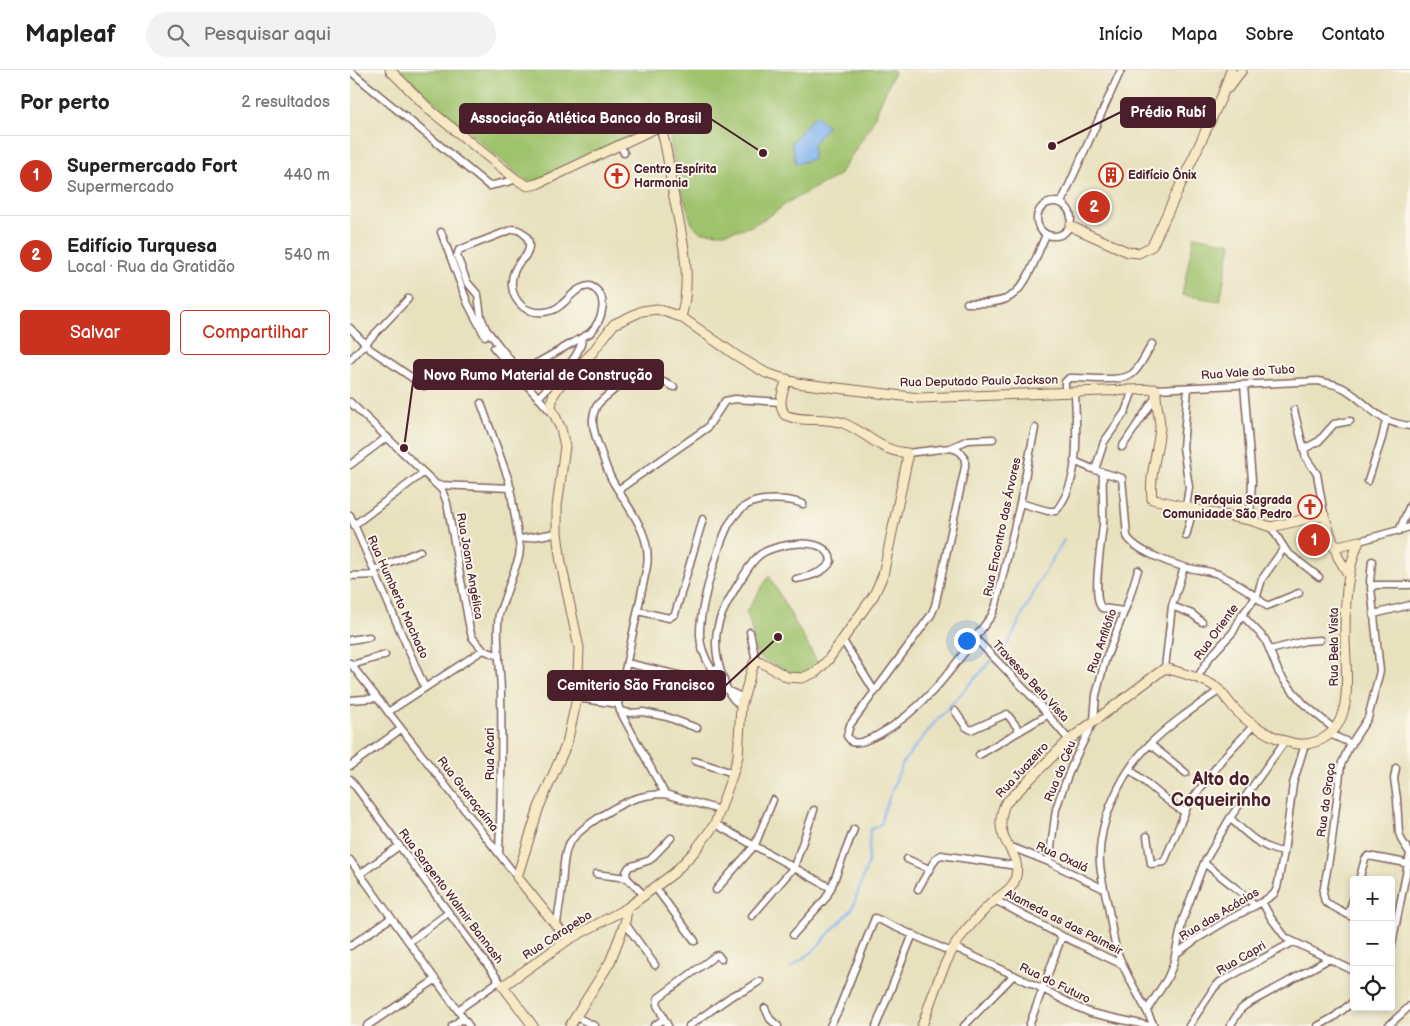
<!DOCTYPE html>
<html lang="pt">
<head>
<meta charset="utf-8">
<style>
	:root { --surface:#fff; --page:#f2f2f2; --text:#222; --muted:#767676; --line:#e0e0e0; --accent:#c8321e }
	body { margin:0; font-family:"Balsamiq Sans",sans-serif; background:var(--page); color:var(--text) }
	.controls { position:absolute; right:15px; bottom:15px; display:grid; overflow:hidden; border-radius:5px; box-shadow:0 2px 8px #0003 }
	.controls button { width:45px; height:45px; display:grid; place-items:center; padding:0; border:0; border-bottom:1px solid var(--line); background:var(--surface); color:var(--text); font:25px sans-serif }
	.you { position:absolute; left:616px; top:570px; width:18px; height:18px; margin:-12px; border:4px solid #fff; border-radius:50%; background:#1a73e8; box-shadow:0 0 0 8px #1a73e833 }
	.badge { display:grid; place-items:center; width:32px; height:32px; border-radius:50%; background:var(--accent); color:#fff; font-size:16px; font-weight:700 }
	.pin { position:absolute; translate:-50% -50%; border:2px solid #fff; box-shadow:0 1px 5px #0006 }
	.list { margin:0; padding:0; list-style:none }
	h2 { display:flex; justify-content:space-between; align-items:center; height:65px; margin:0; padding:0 20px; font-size:21px }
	h2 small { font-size:16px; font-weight:400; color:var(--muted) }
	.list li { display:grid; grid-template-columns:32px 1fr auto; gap:15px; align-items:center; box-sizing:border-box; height:80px; padding:0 20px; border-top:1px solid var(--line) }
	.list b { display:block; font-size:19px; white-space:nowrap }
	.list p { margin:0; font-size:16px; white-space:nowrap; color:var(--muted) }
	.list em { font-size:16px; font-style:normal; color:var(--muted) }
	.actions { display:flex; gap:10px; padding:15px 20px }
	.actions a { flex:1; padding:11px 0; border:1px solid var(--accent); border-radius:5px; text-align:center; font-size:18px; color:var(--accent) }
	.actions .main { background:var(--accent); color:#fff }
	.icon { flex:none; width:28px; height:28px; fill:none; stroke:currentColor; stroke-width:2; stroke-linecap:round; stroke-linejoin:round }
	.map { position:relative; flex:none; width:1060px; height:956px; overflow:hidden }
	header { display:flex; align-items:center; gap:30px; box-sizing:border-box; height:70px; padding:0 25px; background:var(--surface); border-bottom:1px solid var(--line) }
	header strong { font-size:24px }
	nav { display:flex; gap:28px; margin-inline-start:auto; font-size:18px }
	.search { width:350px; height:45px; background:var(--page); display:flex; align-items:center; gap:12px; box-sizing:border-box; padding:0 18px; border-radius:28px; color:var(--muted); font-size:19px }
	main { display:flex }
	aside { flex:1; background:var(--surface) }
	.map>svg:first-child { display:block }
	.green { fill:#9fc26c; stroke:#74704c }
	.water { fill:#83b5ef; stroke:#666a8d }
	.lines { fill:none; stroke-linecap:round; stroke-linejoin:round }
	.stream { stroke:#83b5ef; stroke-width:2 }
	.street-casing { stroke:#81635e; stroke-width:9 }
	.secondary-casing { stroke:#81635e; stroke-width:11 }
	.street { stroke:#fff; stroke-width:6 }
	.secondary { stroke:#f7e9c3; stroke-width:9 }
	.labels { text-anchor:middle; stroke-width:4; stroke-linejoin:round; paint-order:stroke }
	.poi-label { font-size:12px; font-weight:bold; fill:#4a1f2b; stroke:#fbf7ec; text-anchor:start }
	.street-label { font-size:12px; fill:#4a1f2b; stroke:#fbf7ec }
	.district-label { font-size:18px; font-weight:bold; fill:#4a1f2b; stroke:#fbf7ec }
	.leader { fill:none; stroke:#4a1f2b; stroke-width:2 }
	.callout-dot { fill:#4a1f2b; stroke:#fbf7ec; stroke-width:2 }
	.callout { fill:#4a1f2b; stroke:#4a1f2b; stroke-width:2 }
	.callout-label { font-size:14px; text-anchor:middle; font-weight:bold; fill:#fff }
</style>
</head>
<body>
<header>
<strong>Mapleaf</strong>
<div class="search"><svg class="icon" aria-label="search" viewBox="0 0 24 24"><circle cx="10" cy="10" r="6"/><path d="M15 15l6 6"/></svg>Pesquisar aqui</div>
<nav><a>Início</a><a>Mapa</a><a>Sobre</a><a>Contato</a></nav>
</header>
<main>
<aside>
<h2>Por perto<small>2 resultados</small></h2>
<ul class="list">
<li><span class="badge">1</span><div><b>Supermercado Fort</b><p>Supermercado</p></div><em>440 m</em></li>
<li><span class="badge">2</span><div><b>Edifício Turquesa</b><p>Local · Rua da Gratidão</p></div><em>540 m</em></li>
</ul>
<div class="actions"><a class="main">Salvar</a><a>Compartilhar</a></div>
</aside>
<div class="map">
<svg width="1060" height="956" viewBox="0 0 1060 956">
	<rect width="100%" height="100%" fill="#fbf7ec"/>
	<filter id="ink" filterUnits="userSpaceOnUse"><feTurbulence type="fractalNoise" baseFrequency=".02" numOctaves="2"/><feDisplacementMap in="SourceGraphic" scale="10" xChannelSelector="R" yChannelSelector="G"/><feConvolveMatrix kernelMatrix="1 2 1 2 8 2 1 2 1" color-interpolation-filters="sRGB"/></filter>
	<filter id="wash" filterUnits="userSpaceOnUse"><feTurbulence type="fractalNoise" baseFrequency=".0096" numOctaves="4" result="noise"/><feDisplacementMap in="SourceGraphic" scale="20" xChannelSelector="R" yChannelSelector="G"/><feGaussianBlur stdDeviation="1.12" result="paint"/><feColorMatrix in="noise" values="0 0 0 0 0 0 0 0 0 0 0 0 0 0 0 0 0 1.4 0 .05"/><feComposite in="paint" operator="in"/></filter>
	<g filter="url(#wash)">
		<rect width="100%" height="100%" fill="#e8e1be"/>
		<path class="green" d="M48 0H545L519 59 488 106 440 131 421 145 399 157 373 163 350 162 342 154 332 122 327 120 319 58 312 46 305 54 183 112 174 110Z
			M844 166 881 173 870 231 832 225Z
			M419 506 469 595 455 605 445 606 407 586 399 548 396 542Z"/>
		<path class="water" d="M465 45 478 56 463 74V89L446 94 441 73Z"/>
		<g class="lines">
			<path class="stream" d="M647 585 658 574 690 510 714 470
				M440 898 462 882 502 839 518 794 520 760 531 754 534 741 553 692 586 651 643 589"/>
		</g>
	</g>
	<g filter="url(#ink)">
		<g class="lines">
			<g class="street-casing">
				<path id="street" d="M0 1 139 116 161 111 164 108
					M270 75 274 83
					M687 149a17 17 0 1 1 34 0a17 17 0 1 1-34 0Z
					M711 133 771 0
					M163 159C174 160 182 170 178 181 177 186 172 189 169 193 159 206 159 224 172 236 182 245 201 244 211 235 221 227 226 217 240 216 261 225 252 251 240 263L178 298 171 300 165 296 136 259 131 247 128 225 117 212 107 186 109 180Z
					M91 162 118 234 135 266
					M617 233C630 233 644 234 656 229 678 219 686 185 696 165
					M0 258 20 279 74 316
					M144 278 202 343
					M0 290 58 229
					M894 315 902 410 900 450
					M324 317C297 304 290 299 265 319 259 325 250 330 246 337 240 350 244 362 248 374 253 386 256 399 262 410 277 437 302 463 297 496L268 634 270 641 315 724 370 740
					M806 319 968 311C977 313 987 314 995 319 1021 335 1025 352 1060 356
					M715 322V312L719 308C734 307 770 313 782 304 791 297 796 283 802 274
					M188 328C201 313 232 287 232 268
					M0 332 92 420 97 433 120 560 122 567 133 580
					M131 333 159 411 170 478 169 487 149 544C145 570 151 598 151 625 152 677 151 730 149 783
					M944 340 956 388 967 404 974 445
					M772 377 805 328
					M600 378C611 380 616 385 615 397L585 536 581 545 500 655 497 666 502 672C512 674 519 669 528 665 578 638 609 589 642 545L646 535 670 433 685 358
					M954 379 969 371 984 354 1000 351
					M557 383 600 378 618 370 643 369
					M724 391 745 400 772 408 777 466C784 480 819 493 834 497 845 500 857 500 868 504 885 512 903 523 917 536L949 523
					M0 395 37 367
					M745 400 754 372 775 342 783 320
					M753 403C752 420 754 437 753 454 752 470 741 529 752 538L774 541
					M1018 411 1032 368 1036 350
					M88 415 161 418
					M268 420 357 358 375 331 385 329 431 332
					M670 433 698 441H706C732 409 726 360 725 322
					M836 437 839 417 833 377 838 318
					M0 445 75 618
					M4 455 73 403
					M921 457 937 482 969 507
					M1049 461 1060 435
					M836 466 843 439
					M170 469 207 463
					M1009 471 1060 457
					M1022 491 1020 512 1022 517
					M24 500 70 481
					M0 506 26 505
					M822 536 842 544 852 552
					M288 541 319 548 325 544 353 449
					M1024 544 1060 535
					M892 545 915 569 929 603 936 613 954 634 984 659
					M400 562 406 591
					M625 568 687 632 719 670
					M492 569 525 622
					M0 570 19 567
					M920 580 955 571 970 570
					M0 593 167 807
					M277 593 341 608
					M2 595 35 585
					M815 598 822 536 834 497
					M370 601 361 598C355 588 350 576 350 565 349 540 367 478 379 454 383 448 388 441 394 437 407 427 439 428 453 434
					M847 608 860 587 883 562 892 545 907 526 912 509 934 478
					M377 620 393 628
					M227 628 268 634
					M0 630 27 628
					M391 636C380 628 377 620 373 608 358 567 368 546 390 511 396 502 402 490 411 484 425 474 478 464 481 491 476 503 457 507 446 509
					M270 641 280 643 293 642 317 647 347 658
					M605 641 616 657 621 660 657 644 670 661
					M38 642 133 580 149 586
					M980 664 1002 674
					M800 674 836 703
					M629 685 697 645
					M345 691 383 703
					M0 696 51 659
					M1046 698 1044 709 1047 729 1049 763 1052 771 1060 783
					M780 700C798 713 814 730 834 742
					M0 709 153 916
					M880 748C896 763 911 779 934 782
					M365 754 481 818
					M797 766 801 794 814 792 838 735 873 688 904 655
					M659 776 699 792 754 819
					M557 789 579 799
					M0 790 119 956
					M699 792 706 739 711 724 722 695 744 650 746 625 755 591 778 532 788 500
					M854 793 892 823 905 836
					M10 804 49 776
					M246 804 277 808 294 825
					M277 808 276 802 279 797 300 790 321 768
					M1009 810 1015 789 1018 786 1051 792 1059 795
					M305 817 345 871
					M568 819 586 788 591 785 667 796
					M366 820 405 775 423 730
					M645 830 712 866 773 895
					M912 832 921 848 936 868 1004 901
					M998 845 1004 826
					M402 846 444 797 464 740
					M1004 848 975 832 973 823 981 778 991 695 999 677 1018 648 1030 601 1021 518 1025 515H1060
					M275 853 305 895
					M207 855C208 842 211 829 212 817 213 804 213 790 217 778 224 760 264 737 281 730 292 726 304 724 315 724
					M443 865 476 828 481 818 504 759
					M59 872 98 843
					M0 876 41 848
					M604 877 693 919 727 937 741 943 800 956
					M1041 879 1060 784
					M827 883 845 870 878 850 912 832 924 824 927 818 934 782 943 714 955 674
					M415 938 420 949 428 956
					M108 940 149 911
					M797 940 817 909 823 895 833 849 854 793 880 748 935 671
					M226 947 245 956
					M17 956 85 910
					M102 956 113 948
					M304 956 314 949
					M318 956 307 935 308 928 365 886 368 885 371 889
					M339 956 383 925 396 920 410 911
					M480 956 488 941 525 848 601 882
					M526 956 563 864
					M614 956 664 905
					M679 956 712 866
					M804 956C793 931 776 907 767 881 762 866 761 850 758 836 755 822 751 808 750 794 747 754 771 702 800 674 821 653 846 637 870 620
					M839 956 864 918 870 912 943 872
					M880 956 891 939 896 935 979 889
					M968 956 984 947 1004 931
					M1038 956 1060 936"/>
			</g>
			<g class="secondary-casing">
				<path id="secondary" d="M40 0 81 41 167 110 178 116 187 114 310 56C317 75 319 97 322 117 330 160 344 203 331 247
					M878 18 892 0
					M720 156 778 182 789 183 802 176 872 26 881 0
					M984 477 1009 471
					M218 870 167 807 189 737 217 673 227 628 229 578 211 493 207 463V437L215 376 211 359 201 337 203 326 209 316 242 283 264 254 292 241 307 239 331 247 387 286 416 303 447 313 569 328 806 319C805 333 810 345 810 358 808 381 799 406 802 429L862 443 900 450 921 457 974 445 988 487 998 504
					M183 956 153 916 218 870 277 838 324 803 344 782 365 754 383 703 388 686 391 636 404 593 406 591 411 592 437 607 452 608 466 602 478 590 524 525 533 505 557 391V383C527 380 518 363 493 353 474 346 453 353 435 345 427 334 433 321 437 309
					M220 956 260 892 275 853 277 838
					M572 956C583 925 593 891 612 865 622 853 632 841 644 831 651 824 662 820 665 810 675 779 639 772 655 734L719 670 815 598C831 603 850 607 864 616 872 621 876 629 882 636 895 651 916 665 935 671 946 675 958 675 968 671 1007 656 995 598 995 567 995 534 996 502 1009 471"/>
			</g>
			<use href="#street" class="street"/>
			<use href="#secondary" class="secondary"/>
		</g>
	</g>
	<defs>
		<g id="building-ring" transform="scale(1.25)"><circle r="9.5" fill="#fbf7ec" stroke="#c8321e" stroke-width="1.5"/><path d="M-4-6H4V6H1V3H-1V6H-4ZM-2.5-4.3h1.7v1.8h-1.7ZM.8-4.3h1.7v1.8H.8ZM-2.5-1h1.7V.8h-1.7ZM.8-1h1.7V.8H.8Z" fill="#c8321e"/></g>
		<g id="church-ring" transform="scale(1.25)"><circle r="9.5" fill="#fbf7ec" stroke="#c8321e" stroke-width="1.5"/><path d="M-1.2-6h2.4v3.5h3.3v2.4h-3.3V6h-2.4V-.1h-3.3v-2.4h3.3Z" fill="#c8321e"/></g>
	</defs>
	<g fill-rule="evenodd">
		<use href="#building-ring" x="761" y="105"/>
		<use href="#church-ring" x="267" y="106"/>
		<use href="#church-ring" x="960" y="437"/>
	</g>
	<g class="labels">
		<g class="poi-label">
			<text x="284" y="103">Centro Espírita<tspan x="284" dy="14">Harmonia</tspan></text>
			<text x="778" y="109">Edifício Ônix</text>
			<text x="942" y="434" text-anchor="end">Paróquia Sagrada<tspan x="942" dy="14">Comunidade São Pedro</tspan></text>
		</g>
		<g class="street-label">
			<text transform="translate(898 302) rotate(-4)" y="4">Rua Vale do Tubo</text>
			<text transform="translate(629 311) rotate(-1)" y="4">Rua Deputado Paulo Jackson</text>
			<text transform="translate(652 457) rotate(-78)" y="4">Rua Encontro das Árvores</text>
			<text transform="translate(120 496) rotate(80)" y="4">Rua Joana Angélica</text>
			<text transform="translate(48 527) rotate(66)" y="4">Rua Humberto Machado</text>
			<text transform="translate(866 562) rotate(-54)" y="4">Rua Oriente</text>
			<text transform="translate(752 571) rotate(-71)" y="4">Rua Anfilófio</text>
			<text transform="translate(984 577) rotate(-90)" y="4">Rua Bela Vista</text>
			<text transform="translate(681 611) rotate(47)" y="4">Travessa Bela Vista</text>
			<text transform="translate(140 684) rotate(-90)" y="4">Rua Acari</text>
			<text transform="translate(672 700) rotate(-47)" y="4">Rua Juazeiro</text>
			<text transform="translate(710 701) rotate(-68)" y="4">Rua do Céu</text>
			<text transform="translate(118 724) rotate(52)" y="4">Rua Guaraçaíma</text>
			<text transform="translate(976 730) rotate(-82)" y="4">Rua da Graça</text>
			<text transform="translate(712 787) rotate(25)" y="4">Rua Oxalá</text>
			<text transform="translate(101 826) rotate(53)" y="4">Rua Sargento Walmir Bannash</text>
			<text transform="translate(869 844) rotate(-31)" y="4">Rua das Acácias</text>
			<text transform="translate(714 852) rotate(27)" y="4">Alameda as das Palmeir</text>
			<text transform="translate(207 865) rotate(-33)" y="4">Rua Carapeba</text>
			<text transform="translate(891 888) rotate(-30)" y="4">Rua Capri</text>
			<text transform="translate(705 913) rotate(26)" y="4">Rua do Futuro</text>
		</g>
		<g class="district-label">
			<text x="871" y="715">Alto do<tspan x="871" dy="21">Coqueirinho</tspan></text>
		</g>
	</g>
	<path class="leader" d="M702 76L771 42M413 83L361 49M54 378L64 305M428 567L375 616"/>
	<g class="callout-dot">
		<circle cx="702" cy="76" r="5"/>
		<circle cx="413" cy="83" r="5"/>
		<circle cx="54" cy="378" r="5"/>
		<circle cx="428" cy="567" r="5"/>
	</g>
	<g class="callout">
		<rect x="771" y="28" width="94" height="29" rx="5"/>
		<rect x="110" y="34" width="251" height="29" rx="5"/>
		<rect x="64" y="290" width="249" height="29" rx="5"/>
		<rect x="198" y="601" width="177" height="29" rx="5"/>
	</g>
	<g class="callout-label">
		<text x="818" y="47">Prédio Rubí</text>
		<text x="236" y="53">Associação Atlética Banco do Brasil</text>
		<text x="188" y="310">Novo Rumo Material de Construção</text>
		<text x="286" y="620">Cemiterio São Francisco</text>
	</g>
</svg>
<div class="controls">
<button>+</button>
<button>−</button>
<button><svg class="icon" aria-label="locate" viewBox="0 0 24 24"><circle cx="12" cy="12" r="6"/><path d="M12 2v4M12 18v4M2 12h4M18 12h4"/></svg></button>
</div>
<div class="you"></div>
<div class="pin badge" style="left:964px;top:470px">1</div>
<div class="pin badge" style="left:744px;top:137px">2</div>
</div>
</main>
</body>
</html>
